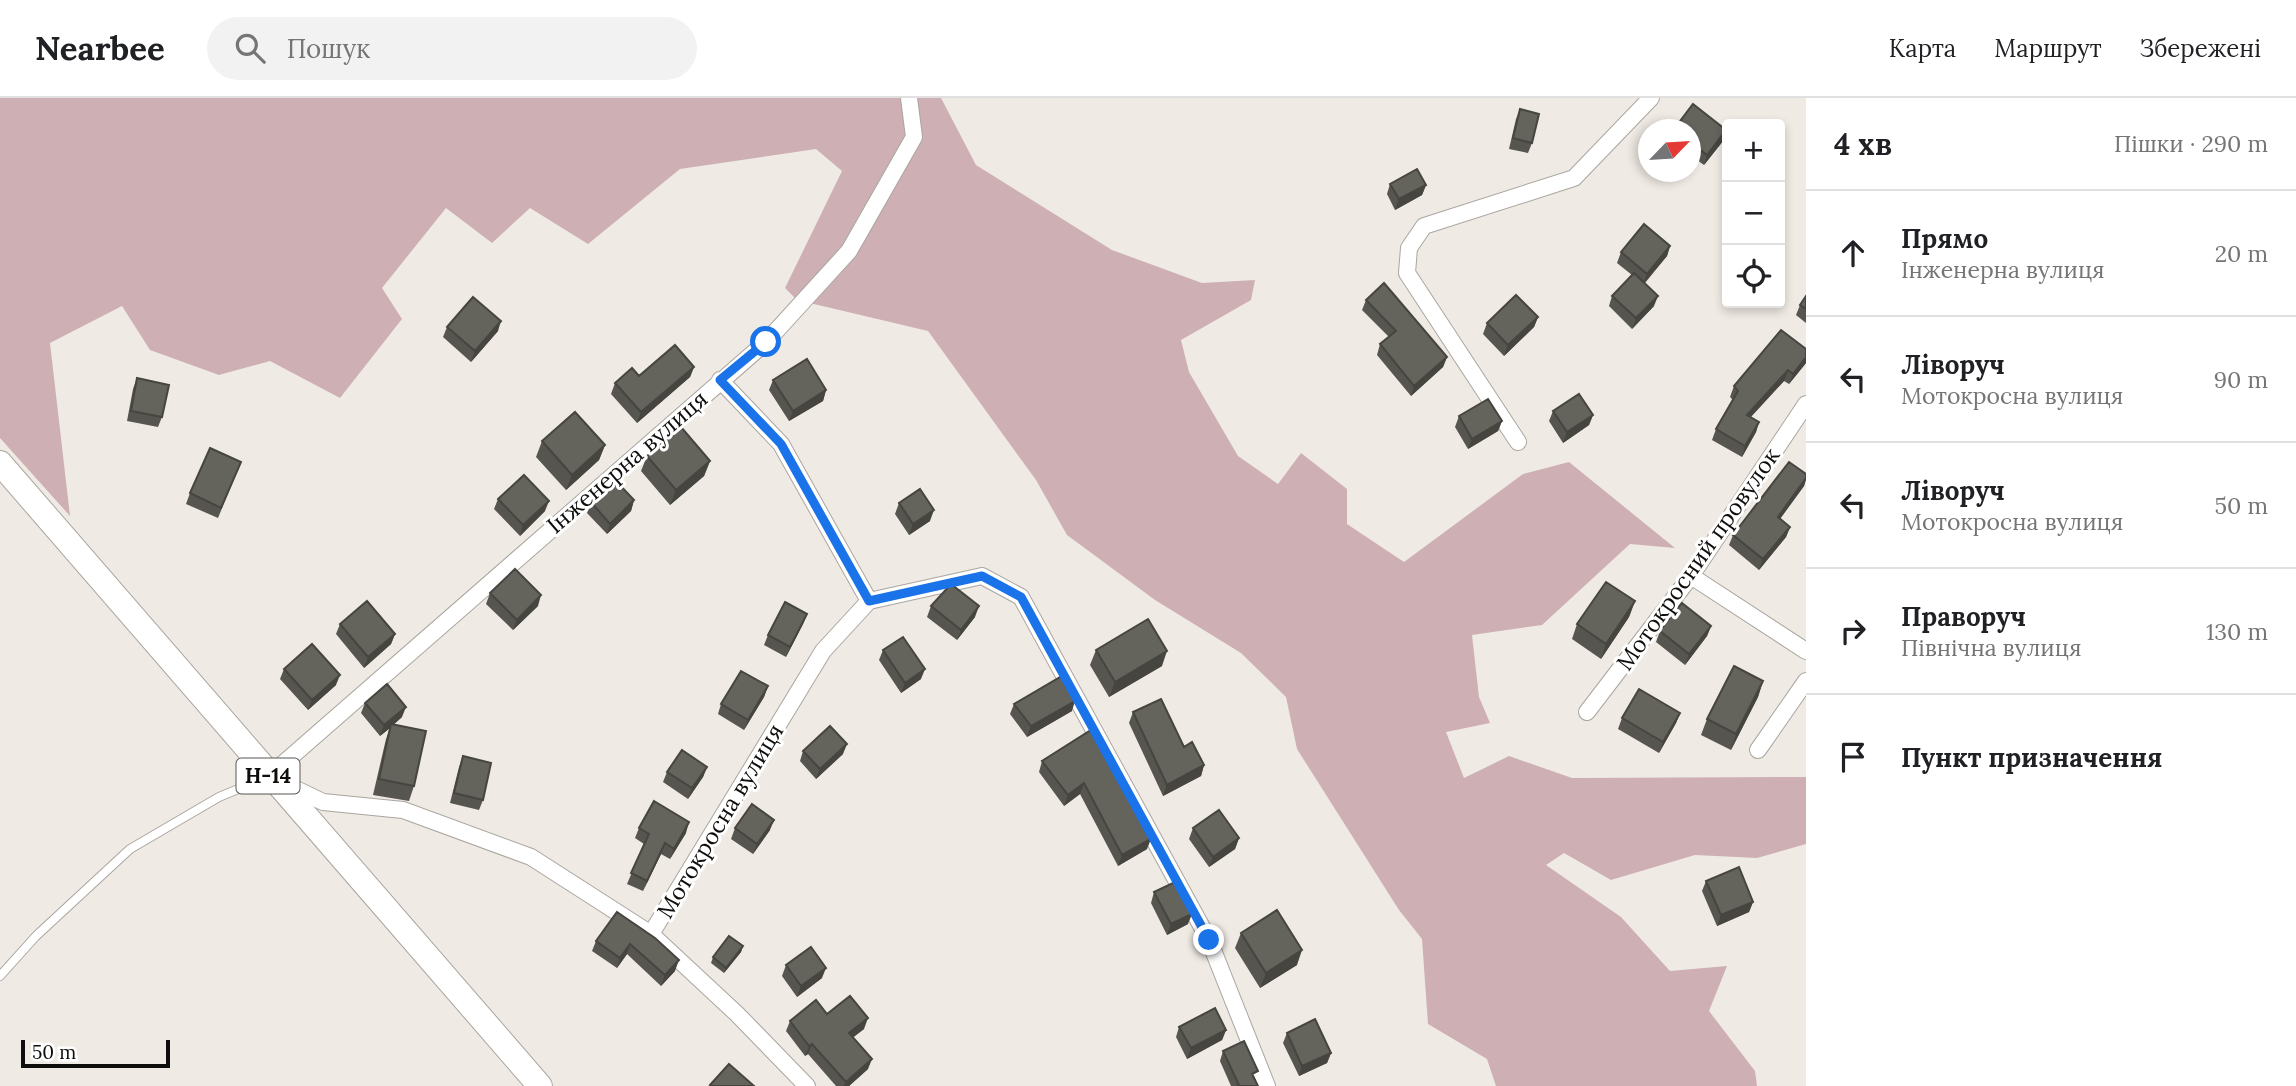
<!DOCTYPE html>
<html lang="uk">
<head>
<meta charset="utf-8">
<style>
	:root { --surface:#fff; --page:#f2f2f2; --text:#202124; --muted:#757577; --line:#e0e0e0 }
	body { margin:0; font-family:Lora,serif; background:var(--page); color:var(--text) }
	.controls { position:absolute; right:21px; top:21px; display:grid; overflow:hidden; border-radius:7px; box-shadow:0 4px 10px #0003 }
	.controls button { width:63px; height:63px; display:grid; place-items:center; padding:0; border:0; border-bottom:2px solid var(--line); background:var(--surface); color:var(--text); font:35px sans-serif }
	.compass { position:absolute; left:1638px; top:21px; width:63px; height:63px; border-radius:50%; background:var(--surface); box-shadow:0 4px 10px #0003; rotate:65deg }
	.scale { position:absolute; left:21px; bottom:18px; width:149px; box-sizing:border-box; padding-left:7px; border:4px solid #100e0c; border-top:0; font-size:19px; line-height:24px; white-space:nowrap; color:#100e0c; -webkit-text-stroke:5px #fff; paint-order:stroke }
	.stop { position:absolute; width:21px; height:21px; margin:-16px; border:5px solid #1a73e8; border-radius:50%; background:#fff }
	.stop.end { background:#1a73e8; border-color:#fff; box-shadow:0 2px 7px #0008 }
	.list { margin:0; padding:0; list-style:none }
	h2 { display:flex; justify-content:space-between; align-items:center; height:91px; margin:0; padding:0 28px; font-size:30px }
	h2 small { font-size:23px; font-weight:400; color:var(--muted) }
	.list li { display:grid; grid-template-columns:46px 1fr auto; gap:21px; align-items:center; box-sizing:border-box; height:126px; padding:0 28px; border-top:2px solid var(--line) }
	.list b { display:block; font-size:26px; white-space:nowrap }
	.list p { margin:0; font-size:23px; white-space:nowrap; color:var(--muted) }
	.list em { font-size:23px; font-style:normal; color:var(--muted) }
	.icon { flex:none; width:38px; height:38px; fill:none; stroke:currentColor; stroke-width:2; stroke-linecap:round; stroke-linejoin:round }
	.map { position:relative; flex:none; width:1806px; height:988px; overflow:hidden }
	header { display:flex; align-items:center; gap:42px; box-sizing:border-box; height:98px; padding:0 35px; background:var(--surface); border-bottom:2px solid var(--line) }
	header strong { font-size:33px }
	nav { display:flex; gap:38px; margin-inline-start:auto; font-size:24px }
	.search { width:490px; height:63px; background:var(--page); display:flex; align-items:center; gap:18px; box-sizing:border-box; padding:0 24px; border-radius:38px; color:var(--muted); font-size:26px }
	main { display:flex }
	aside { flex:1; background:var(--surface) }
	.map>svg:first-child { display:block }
	.green { fill:#ceb0b4 }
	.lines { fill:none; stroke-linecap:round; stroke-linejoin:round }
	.lane-casing { stroke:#aaa59f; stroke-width:10 }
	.street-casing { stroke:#aaa59f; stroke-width:18 }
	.primary-casing { stroke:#aaa59f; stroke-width:26 }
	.lane { stroke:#fff; stroke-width:8 }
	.street { stroke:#fff; stroke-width:16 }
	.primary { stroke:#fff; stroke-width:24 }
	.wall { fill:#56554f }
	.shaded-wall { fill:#464540 }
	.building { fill:#64635c; stroke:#464540; stroke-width:2 }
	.route { stroke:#1a73e8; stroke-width:9 }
	.labels { text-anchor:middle; stroke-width:6; stroke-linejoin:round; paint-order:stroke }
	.shield { fill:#fff; stroke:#585655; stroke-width:2 }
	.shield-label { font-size:21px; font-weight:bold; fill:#100e0c }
	.street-label { font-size:23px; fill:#100e0c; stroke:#fff }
</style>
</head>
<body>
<header>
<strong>Nearbee</strong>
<div class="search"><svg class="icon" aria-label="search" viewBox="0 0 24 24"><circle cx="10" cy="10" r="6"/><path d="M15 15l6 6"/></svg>Пошук</div>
<nav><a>Карта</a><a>Маршрут</a><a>Збережені</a></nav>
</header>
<main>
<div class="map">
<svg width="1806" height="988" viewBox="0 0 1806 988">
	<rect width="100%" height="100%" fill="#f0eae4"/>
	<path class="green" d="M0 0H941L976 67 1112 152 1202 185 1255 182 1251 202 1181 242 1189 274 1238 358 1278 386 1301 355 1347 391V426L1404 464 1523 376 1569 364 1675 450 1630 446 1542 527 1472 537 1479 599 1490 625 1446 634 1464 680 1509 658 1572 680 1806 679V746L1757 760 1695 757 1611 782 1564 755 1546 767 1621 819 1670 873 1727 868 1709 913 1755 973 1757 988H1496L1487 961 1428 926 1422 841 1399 812 1297 651 1286 599 1241 555 1155 502 1067 437 1036 382 928 233 797 202 785 190 842 73 816 51 680 71 588 146 530 110 492 145 446 110 382 190 402 221 340 300 270 263 219 277 150 252 122 208 50 245 70 418 0 340Z"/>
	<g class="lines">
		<g class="lane-casing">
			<path id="lane" d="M0 878 36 838 130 751 219 699 267 679"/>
		</g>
		<g class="street-casing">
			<path id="street" d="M720 282 781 346 869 503 982 478 1021 499 1209 842 1267 988
				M1518 344 1407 175 1409 150 1424 128 1574 80 1651 0
				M1691 478 1806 553
				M1587 614 1691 478 1806 306
				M1758 652 1806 583
				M651 836 531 759 403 712 323 704 269 678 766 244 849 153 914 39 909 0
				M807 988 737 916 651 836 823 553 869 503"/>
		</g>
		<g class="primary-casing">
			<path id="primary" d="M0 365 540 988"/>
		</g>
		<use href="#lane" class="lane"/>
		<use href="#street" class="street"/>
		<use href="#primary" class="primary"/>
	</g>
	<path class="wall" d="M1693 6 1726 32 1723 43 1704 67 1690 57V32H1673Z
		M1520 11 1532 45 1528 55 1509 51 1516 21Z
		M1390 86 1426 87 1422 97 1395 112 1387 96Z
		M1670 148 1667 158 1645 185 1654 208 1632 231 1609 208 1612 198 1632 177 1617 165 1621 154Z
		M1806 198V225L1796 217 1800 207Z
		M1366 202 1447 259 1443 269 1411 298 1377 257 1380 246 1389 239 1362 212Z
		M1538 219 1534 229 1504 258 1483 236 1487 225Z
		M447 229 498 233 471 264 443 239Z
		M1806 265 1789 286 1784 283 1751 319 1759 324 1756 334 1742 359 1712 342 1716 331 1733 302 1730 299 1734 288Z
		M694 269 690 279 637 325 611 296 615 285 639 278Z
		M137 280 162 319 158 329 127 323 133 291Z
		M773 282 826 292 823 303 789 323 769 292Z
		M1553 313 1593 317 1589 327 1563 345 1549 323Z
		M1459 318 1502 323 1498 333 1468 351 1455 329Z
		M542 343 605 347 599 362 566 392 536 359Z
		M647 358 710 363 704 378 670 407 641 373Z
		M241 364 218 420 186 406 190 395Z
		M1806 376V382L1804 388 1780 421 1790 429 1786 439 1759 472 1729 447 1733 437Z
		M498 401 545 413 520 438 494 411Z
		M634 402 631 413 607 436 587 415 591 404Z
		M899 405 930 423 909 437 895 416Z
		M490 495 538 508 513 532 486 506Z
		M1635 503 1629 519 1601 561 1572 541 1577 526Z
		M931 508 975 519 957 542 927 519Z
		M807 516 803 526 786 559 764 547 768 537Z
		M340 526 395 536 391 546 364 570 336 536Z
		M1711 528 1707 538 1685 567 1656 544 1660 533Z
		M883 552 921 581 901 595 879 562Z
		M1096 552 1162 568 1109 599 1090 567Z
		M284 571 336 587 308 612 280 581Z
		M1763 583 1758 599 1731 652 1701 637 1707 621Z
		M768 588 764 599 744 632 718 616 721 606Z
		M365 605 402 619 394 626 414 688 409 703 373 697 386 641 390 630 380 638 361 615Z
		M1014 606 1072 613 1027 639 1010 616Z
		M1133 614 1184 649 1204 667 1201 678 1163 698 1129 625Z
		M1680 615 1676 625 1659 655 1618 631 1622 620Z
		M1091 632 1147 751 1118 768 1080 696 1064 708 1039 674 1042 663Z
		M803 653 843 656 816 681 800 663Z
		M463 658 483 702 479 712 450 705 459 669Z
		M707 669 703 679 688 701 663 684 667 674Z
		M639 730 686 735 670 761 661 756 643 793 627 786 644 746 635 740Z
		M735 730 770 732 753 756 731 741Z
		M1193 730 1239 740 1235 751 1209 769 1189 741Z
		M1706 783 1753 804 1749 814 1717 828 1702 793Z
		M1154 794 1188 826 1167 837 1151 805Z
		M617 814 675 873 661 888 627 856 617 870 592 853 596 843Z
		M1241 835 1297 867 1260 890 1235 850Z
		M743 848 741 854 724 875 711 865 713 859Z
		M786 867 822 880 797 899 782 878Z
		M827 916 864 931 853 939 868 971 849 988H836L808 956 805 958 786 933 790 923Z
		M1179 929 1226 932 1222 942 1187 961 1176 939Z
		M1287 935 1331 955 1327 965 1299 978 1283 945Z
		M1223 953 1255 981 1258 988H1231L1220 963Z"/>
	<path class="shaded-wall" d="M1726 32 1723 43 1704 67 1707 57Z
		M1426 87 1422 97 1395 112 1399 101Z
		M1670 148 1667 158 1643 186 1647 176Z
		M1658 198 1654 208 1632 231 1636 220Z
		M1538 219 1534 229 1504 258 1508 247Z
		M501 223 498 233 471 264 475 253Z
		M1447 259 1443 269 1411 298 1414 288Z
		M1806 259V265L1789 286 1793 276Z
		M694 269 690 279 637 325 641 314Z
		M1788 272 1784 283 1743 327 1747 317Z
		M826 292 823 303 789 323 793 313Z
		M1593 317 1589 327 1563 345 1567 334Z
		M1502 323 1498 333 1468 351 1472 341Z
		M1759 324 1756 334 1742 359 1745 348Z
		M605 347 599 362 566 392 572 377Z
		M710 363 704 378 670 407 676 392Z
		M1806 380 1804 388 1774 429 1778 419Z
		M634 402 631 413 607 436 610 426Z
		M549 403 545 413 520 438 523 427Z
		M934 412 930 423 909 437 913 426Z
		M1790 429 1786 439 1759 472 1763 461Z
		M541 497 538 508 513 532 517 522Z
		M1635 503 1629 519 1601 561 1606 546Z
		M979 508 975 519 957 542 961 532Z
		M807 516 803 526 786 559 790 549Z
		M1711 528 1707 538 1685 567 1689 556Z
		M395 536 391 546 364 570 368 559Z
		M1167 553 1162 568 1109 599 1115 584Z
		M925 571 921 581 901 595 905 585Z
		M340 577 336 587 308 612 312 602Z
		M1763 583 1758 599 1731 652 1736 636Z
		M768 588 764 599 744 632 748 622Z
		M1075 603 1072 613 1027 639 1031 628Z
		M406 609 402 619 391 629V626L390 630 380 638 384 627Z
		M1680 615 1676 625 1659 655 1663 644Z
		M847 646 843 656 816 681 820 671Z
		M1204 667 1201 678 1163 698 1167 687Z
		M707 669 703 679 688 701 692 690Z
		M1084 685 1080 696 1064 708 1068 697Z
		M774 722 770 732 753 756 757 746Z
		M689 724 686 735 670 761 674 751Z
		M1239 740 1235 751 1209 769 1213 759Z
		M1151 741 1147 751 1118 768 1122 757Z
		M665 745 661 756 643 793 647 783Z
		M1753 804 1749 814 1717 828 1721 817Z
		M1192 816 1188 826 1167 837 1171 826Z
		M630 846 627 856 617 870 620 860Z
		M743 848 741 854 724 875 726 870Z
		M1302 852 1297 867 1260 890 1266 875Z
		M679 862 675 873 661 888 665 877Z
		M826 870 822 880 797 899 801 888Z
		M868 920 864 931 846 945 849 935Z
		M1226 932 1222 942 1187 961 1191 950Z
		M812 946 808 956 805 958 809 948Z
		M1331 955 1327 965 1299 978 1302 968Z
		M872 961 868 971 849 988H844L846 984Z"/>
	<path class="building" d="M1693 6 1726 32 1707 57 1690 44V32L1674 31Z
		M1520 11 1539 16 1532 45 1513 40Z
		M1417 71 1426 87 1399 101 1390 86Z
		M1644 126 1670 148 1647 176 1621 154Z
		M1634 175 1658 198 1636 220 1612 198Z
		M1384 185 1447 259 1414 288 1380 246 1396 233 1366 202Z
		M1516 197 1538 219 1508 247 1487 225Z
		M1806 198V211L1800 207Z
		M473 199 501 223 475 253 447 229Z
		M1781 232 1806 251V259L1793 276 1788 272 1747 317 1759 324 1745 348 1716 331 1738 293 1734 288Z
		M675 247 694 269 641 314 615 285 632 270 639 278Z
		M807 261 826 292 793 313 773 282Z
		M137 280 169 287 162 319 131 313Z
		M1579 296 1593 317 1567 334 1553 313Z
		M1488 301 1502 323 1472 341 1459 318Z
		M575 314 605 347 572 377 542 343Z
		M681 329 710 363 676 392 647 358Z
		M210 350 241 364 221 410 190 395Z
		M1789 364 1806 376V380L1778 419 1790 429 1763 461 1733 437Z
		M524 377 549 403 523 427 498 401Z
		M615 382 634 402 610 426 591 404Z
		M920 391 934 412 913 426 899 405Z
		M515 471 541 497 517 522 490 495Z
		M1606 484 1635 503 1606 546 1577 526Z
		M951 486 979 508 961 532 931 508Z
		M367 503 395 536 368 559 340 526Z
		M785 504 807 516 790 549 768 537Z
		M1682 505 1711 528 1689 556 1660 533Z
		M1148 521 1167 553 1115 584 1096 552Z
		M903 539 925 571 905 585 883 552Z
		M312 546 340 577 312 602 284 571Z
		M1734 568 1763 583 1736 636 1707 621Z
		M741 573 768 588 748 622 721 606Z
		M1062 578 1075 603 1031 628 1014 606Z
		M387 586 406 609 384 627 365 605Z
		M1639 591 1680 615 1663 644 1622 620Z
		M1161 601 1184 649 1192 644 1204 667 1167 687 1133 614Z
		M391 626 426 633 414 688 379 681Z
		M830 628 847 646 820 671 803 653Z
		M1091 632 1151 741 1122 757 1084 685 1068 697 1042 663Z
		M682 652 707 669 692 690 667 674Z
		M463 658 491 665 483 702 454 695Z
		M654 703 689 724 674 751 665 745 647 783 631 775 649 736 639 730Z
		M752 706 774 722 757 746 735 730Z
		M1219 712 1239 740 1213 759 1193 730Z
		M1739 769 1753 804 1721 817 1706 783Z
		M1175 784 1192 816 1171 826 1154 794Z
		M1277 812 1302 852 1266 875 1241 835Z
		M617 814 655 840 679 862 665 877 630 846 620 860 596 843Z
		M729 838 743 848 726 870 713 859Z
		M811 849 826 870 801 888 786 867Z
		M850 898 868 920 849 935 872 961 846 984 812 946 809 948 790 923 816 902 827 916Z
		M1215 910 1226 932 1191 950 1179 929Z
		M1315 921 1331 955 1302 968 1287 935Z
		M1244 943 1258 973 1252 976 1258 988H1237L1239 987 1223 953Z
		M729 966 754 988H712L710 987Z"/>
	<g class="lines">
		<path class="route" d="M766 244 720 282 781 346 869 503 982 478 1021 499 1209 842"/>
	</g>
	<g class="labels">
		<rect class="shield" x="236.5" y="660.5" width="63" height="35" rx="5"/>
		<g class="shield-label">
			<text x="268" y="685">Н-14</text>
		</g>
		<g class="street-label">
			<text transform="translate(627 364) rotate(-41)" y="8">Інженерна вулиця</text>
			<text transform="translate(1698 461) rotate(-55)" y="8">Мотокросний провулок</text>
			<text transform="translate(720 723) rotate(-59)" y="8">Мотокросна вулиця</text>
		</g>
	</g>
</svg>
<div class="controls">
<button>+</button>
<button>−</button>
<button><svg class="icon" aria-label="locate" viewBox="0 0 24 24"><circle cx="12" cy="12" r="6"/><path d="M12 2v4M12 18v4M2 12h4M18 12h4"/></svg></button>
</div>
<svg class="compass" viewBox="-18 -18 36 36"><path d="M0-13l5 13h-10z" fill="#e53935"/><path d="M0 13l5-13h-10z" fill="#757577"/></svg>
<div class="scale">50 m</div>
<div class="stop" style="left:766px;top:244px"></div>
<div class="stop end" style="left:1209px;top:842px"></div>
</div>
<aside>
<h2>4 хв<small>Пішки · 290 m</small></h2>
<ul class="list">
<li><svg class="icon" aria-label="ahead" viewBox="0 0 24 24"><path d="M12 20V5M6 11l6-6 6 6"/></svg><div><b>Прямо</b><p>Інженерна вулиця</p></div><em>20 m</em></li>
<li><svg class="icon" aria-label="left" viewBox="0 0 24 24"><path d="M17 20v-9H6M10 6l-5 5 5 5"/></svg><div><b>Ліворуч</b><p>Мотокросна вулиця</p></div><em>90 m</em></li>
<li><svg class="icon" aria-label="left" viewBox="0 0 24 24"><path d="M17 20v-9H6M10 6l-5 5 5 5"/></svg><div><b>Ліворуч</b><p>Мотокросна вулиця</p></div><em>50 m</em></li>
<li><svg class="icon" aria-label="right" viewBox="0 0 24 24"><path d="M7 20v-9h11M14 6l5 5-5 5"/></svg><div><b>Праворуч</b><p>Північна вулиця</p></div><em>130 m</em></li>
<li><svg class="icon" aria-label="arrive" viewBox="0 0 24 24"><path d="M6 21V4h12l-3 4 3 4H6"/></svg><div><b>Пункт призначення</b></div></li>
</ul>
</aside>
</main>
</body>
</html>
